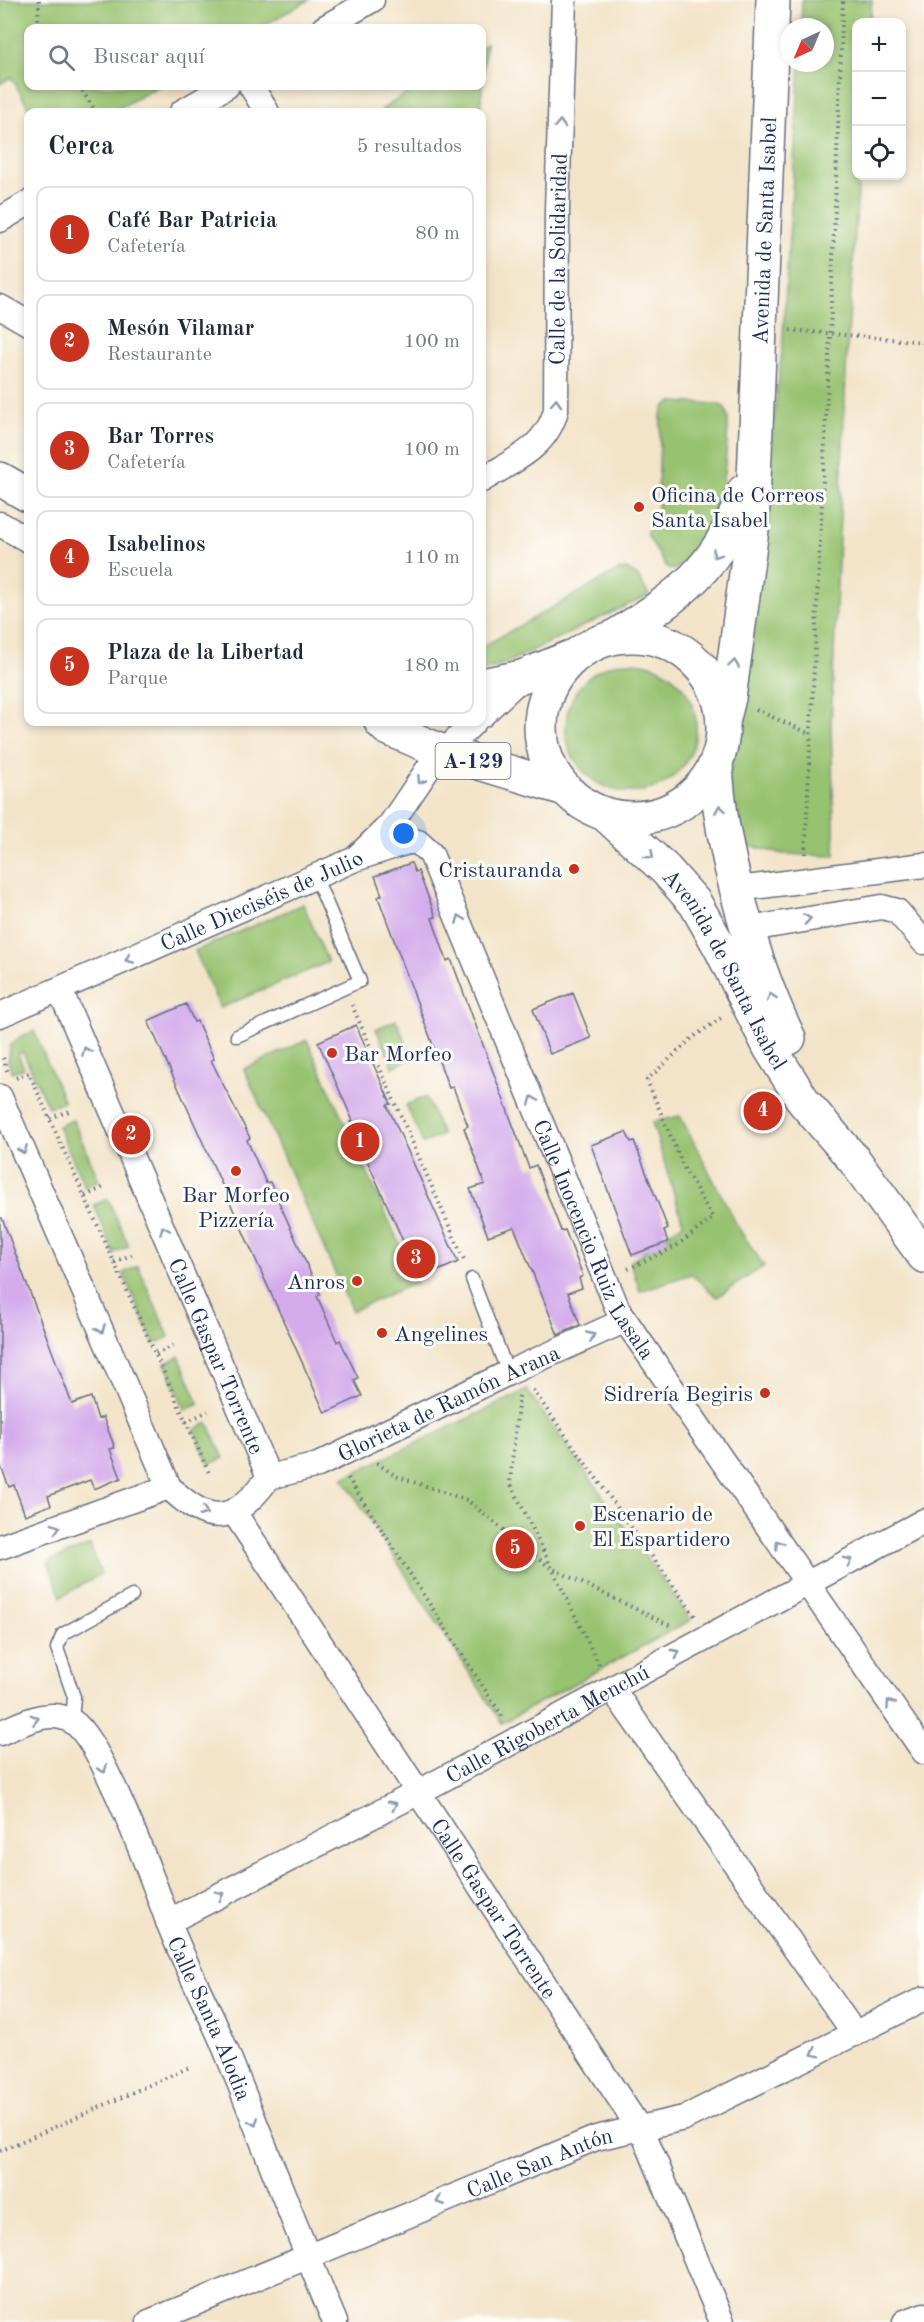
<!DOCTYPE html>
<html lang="es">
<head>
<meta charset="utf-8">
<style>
	:root { --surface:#fff; --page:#f2f2f3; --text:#1f2937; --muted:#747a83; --line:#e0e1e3; --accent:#c8321e }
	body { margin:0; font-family:"Old Standard TT",serif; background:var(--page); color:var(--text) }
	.controls { position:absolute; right:18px; top:18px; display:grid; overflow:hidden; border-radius:12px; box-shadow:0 3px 9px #0003 }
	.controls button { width:54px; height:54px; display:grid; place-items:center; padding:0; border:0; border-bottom:2px solid var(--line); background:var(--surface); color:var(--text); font:30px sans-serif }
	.compass { position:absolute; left:780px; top:18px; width:54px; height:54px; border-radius:50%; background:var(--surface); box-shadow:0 3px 9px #0003; rotate:224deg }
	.you { position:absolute; left:404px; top:834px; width:21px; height:21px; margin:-15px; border:4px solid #fff; border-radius:50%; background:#1a73e8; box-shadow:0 0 0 9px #1a73e833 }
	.badge { display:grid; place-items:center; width:39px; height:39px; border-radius:50%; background:var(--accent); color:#fff; font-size:20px; font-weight:700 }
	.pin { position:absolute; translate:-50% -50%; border:3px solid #fff; box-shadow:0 2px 6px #0006 }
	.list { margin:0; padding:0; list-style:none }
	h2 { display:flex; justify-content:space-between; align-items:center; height:78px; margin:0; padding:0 24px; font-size:26px }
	h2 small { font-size:20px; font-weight:400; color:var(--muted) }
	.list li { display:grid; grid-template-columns:39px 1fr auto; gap:18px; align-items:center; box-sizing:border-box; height:96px; margin:0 12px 12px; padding:0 12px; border:2px solid var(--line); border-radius:12px }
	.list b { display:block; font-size:22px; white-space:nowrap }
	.list p { margin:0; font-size:20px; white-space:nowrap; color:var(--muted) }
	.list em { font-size:20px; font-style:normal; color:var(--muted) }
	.icon { flex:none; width:33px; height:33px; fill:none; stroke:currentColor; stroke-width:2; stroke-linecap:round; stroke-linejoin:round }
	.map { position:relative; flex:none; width:924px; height:2322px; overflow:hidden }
	.search { position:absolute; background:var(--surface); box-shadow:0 3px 9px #0003; left:24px; top:24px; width:462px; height:66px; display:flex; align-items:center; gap:15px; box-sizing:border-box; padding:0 21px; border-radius:12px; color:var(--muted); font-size:22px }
	.panel { position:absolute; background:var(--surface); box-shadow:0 3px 9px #0003; left:24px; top:108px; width:462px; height:618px; border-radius:12px }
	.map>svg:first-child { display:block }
	.green { fill:#97c26f; stroke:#597866; stroke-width:1.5 }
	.building { fill:#d4acec }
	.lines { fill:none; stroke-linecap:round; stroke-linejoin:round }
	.lane-casing { stroke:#676e83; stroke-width:15 }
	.street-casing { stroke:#676e83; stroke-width:27 }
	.primary-casing { stroke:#676e83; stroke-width:36 }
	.path { stroke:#676e83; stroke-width:4; stroke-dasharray:1.5 4.5; stroke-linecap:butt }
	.lane { stroke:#fff; stroke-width:12 }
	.street { stroke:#fff; stroke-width:24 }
	.primary { stroke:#fff; stroke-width:33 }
	.oneway { stroke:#8d97ae }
	.poi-dot { fill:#c8321e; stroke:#fdfcf7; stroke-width:2 }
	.labels { text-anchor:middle; stroke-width:6; stroke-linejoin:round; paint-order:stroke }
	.shield { fill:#fdfcf7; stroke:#5f6c8c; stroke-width:1.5 }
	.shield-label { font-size:21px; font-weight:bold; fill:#1b2f5e }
	.street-label { font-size:22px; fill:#1b2f5e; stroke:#fdfcf7 }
	.poi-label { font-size:22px; fill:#1b2f5e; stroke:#fdfcf7; text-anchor:start }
</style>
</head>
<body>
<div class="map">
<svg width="924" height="2322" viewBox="0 0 924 2322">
	<rect width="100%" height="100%" fill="#fdfcf7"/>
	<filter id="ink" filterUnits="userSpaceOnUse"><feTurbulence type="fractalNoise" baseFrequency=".0167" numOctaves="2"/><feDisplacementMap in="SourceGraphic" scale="12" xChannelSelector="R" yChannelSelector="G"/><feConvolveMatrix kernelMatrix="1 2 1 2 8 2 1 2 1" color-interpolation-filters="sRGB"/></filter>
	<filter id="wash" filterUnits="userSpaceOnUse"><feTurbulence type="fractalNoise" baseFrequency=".008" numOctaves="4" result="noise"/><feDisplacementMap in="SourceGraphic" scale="24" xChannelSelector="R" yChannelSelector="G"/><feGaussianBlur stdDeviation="1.35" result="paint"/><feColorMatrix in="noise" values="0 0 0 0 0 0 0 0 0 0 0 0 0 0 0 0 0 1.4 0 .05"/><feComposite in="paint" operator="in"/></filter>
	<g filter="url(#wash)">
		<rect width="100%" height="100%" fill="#f3e4c9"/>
		<path class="green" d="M0 0H309L259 28H28V86H159L112 112H31L11 77 0 84Z
			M802 0H872L870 22H856V176H859L847 350 831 725 835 856 783 854 741 844 728 788 782 351 800 63H825V27H801Z
			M486 43 480 112H383L382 109 419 86H482V46Z
			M672 402 718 404 724 407C731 418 727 431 727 443 724 484 718 520 692 552 686 559 680 568 672 570L667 568 646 533 657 516 661 414 665 406Z
			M626 569 637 575 649 595 506 663 482 671V647L619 570Z
			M566 727a65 65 0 1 1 130 0a65 65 0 1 1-130 0Z
			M303 904 328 962 220 1008 195 951Z
			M396 1020 413 1058 393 1067 376 1029Z
			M34 1031 64 1102 48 1107 23 1052 18 1054 24 1068 12 1072 8 1062 10 1046 20 1037Z
			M307 1040 417 1282 352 1311 244 1069Z
			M426 1097 442 1135 423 1143 406 1105Z
			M680 1116 739 1229 764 1266 717 1297 691 1274 640 1291 630 1262 683 1223 652 1122Z
			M73 1120 99 1180 85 1187 58 1126Z
			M108 1199 129 1246 114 1253 94 1205Z
			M138 1266 169 1337 154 1344 123 1273Z
			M179 1356 199 1404 185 1410 165 1363Z
			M527 1390 691 1620 502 1723 343 1478Z
			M208 1423 224 1458 209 1464 194 1430Z
			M90 1545 101 1574 61 1597 48 1562Z"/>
		<g id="blocks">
			<path class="building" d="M411 863 415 872 418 871 436 917 432 918 447 961 451 959 529 1168 536 1165 561 1231 565 1230 583 1276 579 1278 582 1288 568 1293 580 1325 558 1335 514 1227 488 1236 470 1189 485 1184 464 1128 468 1126 453 1087 449 1088 378 897 382 895 375 876Z
				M573 993 591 1038 550 1054 533 1009Z
				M186 1004 194 1022 197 1021 214 1059 211 1060 250 1138 247 1140 266 1183 270 1182 320 1294 317 1296 337 1342 340 1340 358 1378 354 1380 362 1396 325 1413 148 1021Z
				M356 1025 391 1104 387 1105 458 1262 420 1279 350 1122 353 1121 318 1042Z
				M626 1132 631 1142 634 1141 668 1229 664 1231 668 1242 632 1255 591 1145Z
				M0 1218H2L72 1404 91 1397 98 1419 103 1417 115 1448 110 1449 121 1478 94 1489 90 1480 48 1496 51 1505 25 1515 14 1485 9 1487 0 1464Z"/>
		</g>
	</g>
	<g filter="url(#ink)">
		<use href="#blocks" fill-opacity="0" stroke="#676e83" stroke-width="1.5"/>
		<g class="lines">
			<g class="lane-casing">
				<path id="lane" d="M237 1036 360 981 315 876
					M472 1279 508 1373
					M72 1721 74 1697 57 1648 63 1634 132 1596"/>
			</g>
			<g class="street-casing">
				<g id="street">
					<path d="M324 28 372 0"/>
					<path d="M251 86 267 112"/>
					<path d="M182 112 227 86"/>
					<path d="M0 220 28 203"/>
					<path d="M0 307 28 323"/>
					<path id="s1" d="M482 480C512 461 547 448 556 410L557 209 564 0"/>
					<path d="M0 524 28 540"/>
					<path d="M482 715 522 677"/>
					<path id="s2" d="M355 859 407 842H418L431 854 618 1310 924 1752"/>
					<path d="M738 889 924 865"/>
					<path d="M749 929 882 907 897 911 924 942"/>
					<path id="s3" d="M60 990 269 1477"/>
					<path id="s4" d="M0 1015 355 859 390 825 430 766 474 722"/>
					<path d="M0 1097 169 1487C211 1528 235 1523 269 1477"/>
					<path id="s5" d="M269 1477 318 1465 508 1373 624 1321"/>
					<path id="s6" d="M234 1512 645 2137 722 2322"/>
					<path d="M0 1547 169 1487"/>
					<path d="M620 1700 855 2034"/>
					<path id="s7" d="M0 1733C21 1724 50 1707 73 1722 102 1741 154 1883 168 1921 185 1966 209 2008 227 2053 264 2143 297 2233 335 2322"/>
					<path id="s8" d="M168 1922 419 1792 924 1521"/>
					<path id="s9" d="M149 2322 596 2138 684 2118 924 1999"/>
					<path d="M905 2322 924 2315"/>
				</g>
			</g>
			<g class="primary-casing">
				<g id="primary">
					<path d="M0 479 28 495"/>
					<circle cx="632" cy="727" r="91"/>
					<path d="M614 637C677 597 721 568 744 491"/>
					<path d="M482 685 522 677 571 657"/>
					<path d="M381 722 387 728 443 752 562 788"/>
					<path id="s10" d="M723 722 729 698 752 530 773 0"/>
					<path d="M716 763C719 844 753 965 789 1038"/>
					<path id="s11" d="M607 816 665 869 695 903 721 949 770 1048 804 1102 855 1161 924 1256"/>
				</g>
			</g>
			<path class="path" d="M39 0 38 20 44 28
				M79 86 96 112
				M790 330 924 342
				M756 710 811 734
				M805 854 830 335 843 0
				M352 1005 465 1262
				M3 1058 8 1073
				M16 1078 29 1073 209 1473
				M50 1118 72 1110
				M85 1196 106 1186
				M114 1262 136 1253
				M628 1269 676 1246 713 1218 684 1168 647 1080 692 1038 721 1018
				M156 1354 177 1344
				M533 1390 695 1616
				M519 1396 510 1482 600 1667
				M186 1422 208 1411
				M377 1463 396 1476 467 1500 549 1567 673 1627
				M348 1478 504 1719
				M0 2151 190 2067"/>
			<use href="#lane" class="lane"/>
			<use href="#street" class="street"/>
			<use href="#primary" class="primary"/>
		</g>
		<defs><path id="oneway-chevron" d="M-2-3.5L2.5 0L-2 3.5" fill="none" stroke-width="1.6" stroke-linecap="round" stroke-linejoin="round" transform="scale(1.5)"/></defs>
		<g class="oneway">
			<use href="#oneway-chevron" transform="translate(560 124) rotate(-88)"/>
			<use href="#oneway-chevron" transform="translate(556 403) rotate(-87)"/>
			<use href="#oneway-chevron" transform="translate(716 554) rotate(126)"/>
			<use href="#oneway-chevron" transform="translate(734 664) rotate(-82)"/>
			<use href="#oneway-chevron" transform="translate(421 780) rotate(124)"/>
			<use href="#oneway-chevron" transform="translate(720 809) rotate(-99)"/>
			<use href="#oneway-chevron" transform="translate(650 855) rotate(42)"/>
			<use href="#oneway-chevron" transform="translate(460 919) rotate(-112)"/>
			<use href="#oneway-chevron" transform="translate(807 919) rotate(-9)"/>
			<use href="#oneway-chevron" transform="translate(129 959) rotate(156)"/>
			<use href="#oneway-chevron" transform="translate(771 997) rotate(-108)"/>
			<use href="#oneway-chevron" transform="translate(86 1051) rotate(-113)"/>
			<use href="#oneway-chevron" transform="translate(533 1100) rotate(-112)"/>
			<use href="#oneway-chevron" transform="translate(23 1150) rotate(67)"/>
			<use href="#oneway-chevron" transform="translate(164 1230) rotate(-113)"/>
			<use href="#oneway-chevron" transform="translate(101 1329) rotate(67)"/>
			<use href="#oneway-chevron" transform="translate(591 1336) rotate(-24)"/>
			<use href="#oneway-chevron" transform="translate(204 1512) rotate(21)"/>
			<use href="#oneway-chevron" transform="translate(56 1528) rotate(-18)"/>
			<use href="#oneway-chevron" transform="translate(779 1544) rotate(-124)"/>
			<use href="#oneway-chevron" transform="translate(848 1561) rotate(-28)"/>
			<use href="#oneway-chevron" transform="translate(676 1653) rotate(-28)"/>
			<use href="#oneway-chevron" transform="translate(890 1704) rotate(-125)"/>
			<use href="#oneway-chevron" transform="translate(35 1719) rotate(-15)"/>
			<use href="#oneway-chevron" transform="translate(103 1769) rotate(65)"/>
			<use href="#oneway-chevron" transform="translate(393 1805) rotate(-27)"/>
			<use href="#oneway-chevron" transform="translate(220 1895) rotate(-27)"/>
			<use href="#oneway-chevron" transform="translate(815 2053) rotate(154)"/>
			<use href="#oneway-chevron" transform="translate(254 2122) rotate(69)"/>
			<use href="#oneway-chevron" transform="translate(440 2201) rotate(158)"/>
		</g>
	</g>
	<g class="poi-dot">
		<circle cx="639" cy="507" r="6"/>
		<circle cx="574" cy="869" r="6"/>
		<circle cx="332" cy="1053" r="6"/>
		<circle cx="236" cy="1171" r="6"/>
		<circle cx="357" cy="1281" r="6"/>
		<circle cx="382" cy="1333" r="6"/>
		<circle cx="765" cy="1393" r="6"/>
		<circle cx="580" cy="1526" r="6"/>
	</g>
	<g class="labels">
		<rect class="shield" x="435.5" y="743" width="75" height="36" rx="4.5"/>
		<g class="shield-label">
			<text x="473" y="768">A-129</text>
		</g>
		<g class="street-label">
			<text dy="8" stroke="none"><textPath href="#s10" startOffset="494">Avenida de Santa Isabel</textPath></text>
			<text dy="8" stroke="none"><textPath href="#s1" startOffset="256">Calle de la Solidaridad</textPath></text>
			<text dy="8" stroke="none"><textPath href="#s4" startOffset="285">Calle Dieciséis de Julio</textPath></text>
			<text dy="8" stroke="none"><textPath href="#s11" startOffset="196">Avenida de Santa Isabel</textPath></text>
			<text dy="8" stroke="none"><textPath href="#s2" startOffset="502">Calle Inocencio Ruiz Lasala</textPath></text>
			<text dy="8" stroke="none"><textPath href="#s3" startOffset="398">Calle Gaspar Torrente</textPath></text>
			<text dy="8" stroke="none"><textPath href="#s5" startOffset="195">Glorieta de Ramón Arana</textPath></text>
			<text dy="8" stroke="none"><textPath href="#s8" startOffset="428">Calle Rigoberta Menchú</textPath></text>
			<text dy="8" stroke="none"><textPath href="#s6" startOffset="474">Calle Gaspar Torrente</textPath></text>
			<text dy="8" stroke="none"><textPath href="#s7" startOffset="405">Calle Santa Alodia</textPath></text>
			<text dy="8" stroke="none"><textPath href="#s9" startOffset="422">Calle San Antón</textPath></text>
		</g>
		<g class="poi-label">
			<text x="651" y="502">Oficina de Correos<tspan x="651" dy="25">Santa Isabel</tspan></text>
			<text x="562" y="877" text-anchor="end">Cristauranda</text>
			<text x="344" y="1061">Bar Morfeo</text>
			<text x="236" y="1202" text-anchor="middle">Bar Morfeo<tspan x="236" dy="25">Pizzería</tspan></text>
			<text x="345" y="1289" text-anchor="end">Anros</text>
			<text x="394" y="1341">Angelines</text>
			<text x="753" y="1401" text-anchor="end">Sidrería Begiris</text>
			<text x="592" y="1521">Escenario de<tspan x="592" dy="25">El Espartidero</tspan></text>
		</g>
	</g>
</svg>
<div class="controls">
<button>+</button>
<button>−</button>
<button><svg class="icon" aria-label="locate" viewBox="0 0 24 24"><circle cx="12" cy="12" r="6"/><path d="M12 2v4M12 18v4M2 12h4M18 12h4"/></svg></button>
</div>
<svg class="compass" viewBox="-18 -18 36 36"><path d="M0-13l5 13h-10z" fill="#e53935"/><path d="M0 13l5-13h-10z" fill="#747a83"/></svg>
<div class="you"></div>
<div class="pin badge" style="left:360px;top:1142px">1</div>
<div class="pin badge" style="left:131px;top:1135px">2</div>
<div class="pin badge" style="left:416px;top:1259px">3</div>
<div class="pin badge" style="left:763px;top:1111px">4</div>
<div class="pin badge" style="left:515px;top:1549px">5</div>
<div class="search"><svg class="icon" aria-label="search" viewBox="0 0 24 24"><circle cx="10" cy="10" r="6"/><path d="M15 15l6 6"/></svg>Buscar aquí</div>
<section class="panel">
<h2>Cerca<small>5 resultados</small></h2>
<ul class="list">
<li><span class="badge">1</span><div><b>Café Bar Patricia</b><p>Cafetería</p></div><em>80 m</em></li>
<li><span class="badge">2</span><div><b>Mesón Vilamar</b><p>Restaurante</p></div><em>100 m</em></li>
<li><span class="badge">3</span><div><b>Bar Torres</b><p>Cafetería</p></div><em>100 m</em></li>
<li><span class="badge">4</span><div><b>Isabelinos</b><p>Escuela</p></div><em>110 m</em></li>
<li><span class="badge">5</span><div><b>Plaza de la Libertad</b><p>Parque</p></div><em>180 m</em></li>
</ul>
</section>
</div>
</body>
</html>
